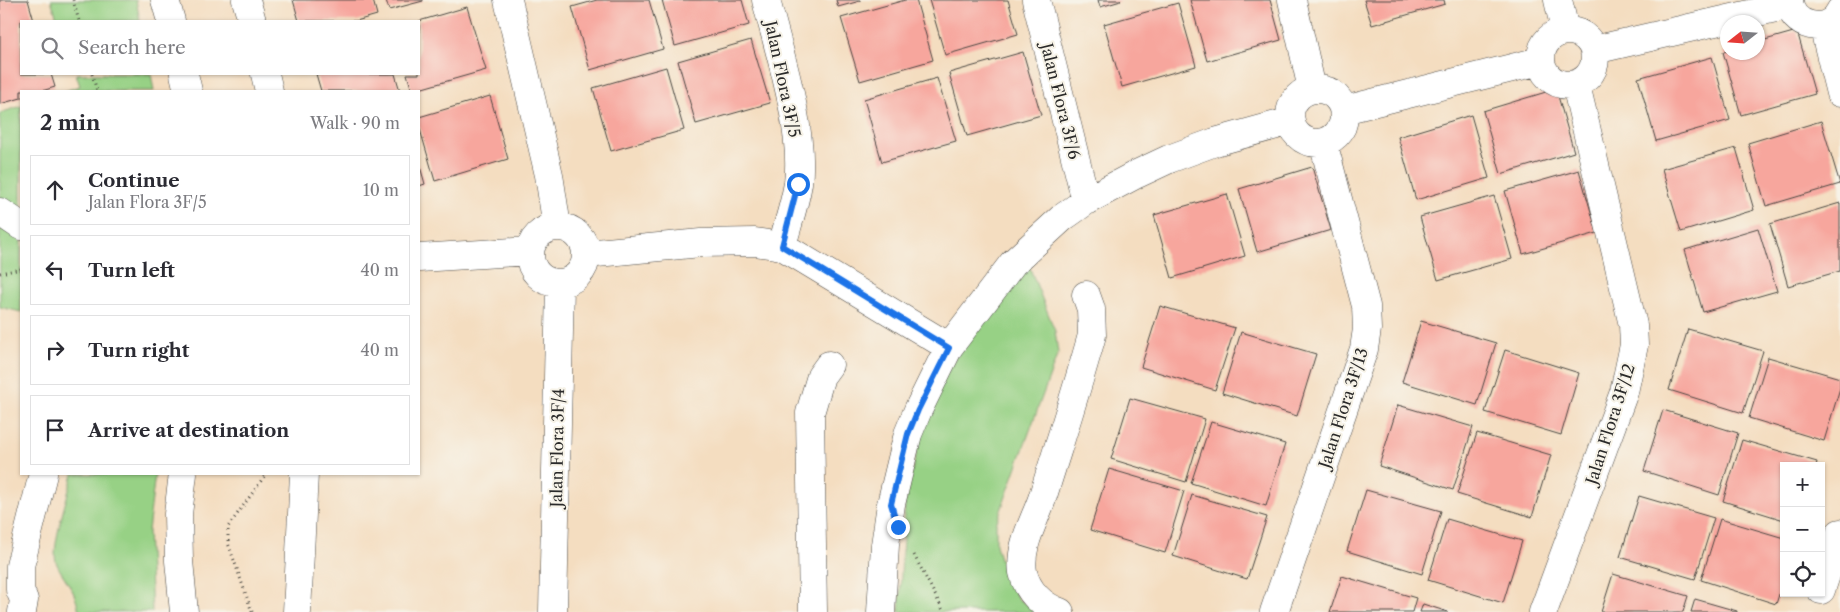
<!DOCTYPE html>
<html lang="en">
<head>
<meta charset="utf-8">
<style>
	:root { --surface:#fff; --page:#f2f2f3; --text:#2b2b33; --muted:#7c7c81; --line:#e1e1e2 }
	body { margin:0; font-family:"Libre Caslon Text",serif; background:var(--page); color:var(--text) }
	.controls { position:absolute; right:15px; bottom:15px; display:grid; overflow:hidden; border-radius:0px; box-shadow:0 1px 4px #0004 }
	.controls button { width:45px; height:45px; display:grid; place-items:center; padding:0; border:0; border-bottom:1px solid var(--line); background:var(--surface); color:var(--text); font:25px sans-serif }
	.compass { position:absolute; left:1720px; top:15px; width:45px; height:45px; border-radius:50%; background:var(--surface); box-shadow:0 1px 4px #0004; rotate:253deg }
	.stop { position:absolute; width:15px; height:15px; margin:-11px; border:4px solid #1a73e8; border-radius:50%; background:#fff }
	.stop.end { background:#1a73e8; border-color:#fff; box-shadow:0 1px 5px #0008 }
	.list { margin:0; padding:0; list-style:none }
	h2 { display:flex; justify-content:space-between; align-items:center; height:65px; margin:0; padding:0 20px; font-size:21px }
	h2 small { font-size:16px; font-weight:400; color:var(--muted) }
	.list li { display:grid; grid-template-columns:32px 1fr auto; gap:15px; align-items:center; box-sizing:border-box; height:70px; margin:0 10px 10px; padding:0 10px; border:1px solid var(--line); border-radius:0px }
	.list b { display:block; font-size:19px; white-space:nowrap }
	.list p { margin:0; font-size:16px; white-space:nowrap; color:var(--muted) }
	.list em { font-size:16px; font-style:normal; color:var(--muted) }
	.icon { flex:none; width:28px; height:28px; fill:none; stroke:currentColor; stroke-width:2; stroke-linecap:round; stroke-linejoin:round }
	.map { position:relative; flex:none; width:1840px; height:612px; overflow:hidden }
	.search { position:absolute; background:var(--surface); box-shadow:0 1px 4px #0004; left:20px; top:20px; width:400px; height:55px; display:flex; align-items:center; gap:12px; box-sizing:border-box; padding:0 18px; border-radius:0px; color:var(--muted); font-size:19px }
	.panel { position:absolute; background:var(--surface); box-shadow:0 1px 4px #0004; left:20px; top:90px; width:400px; height:385px; border-radius:0px }
	.map>svg:first-child { display:block }
	.green { fill:#97d185; stroke:#617e58 }
	.building { fill:#f7a69d }
	.lines { fill:none; stroke-linecap:round; stroke-linejoin:round }
	.minor-casing { stroke:#494641; stroke-width:29 }
	.path { stroke:#494641; stroke-width:3; stroke-dasharray:1 4; stroke-linecap:butt }
	.minor { stroke:#fff; stroke-width:28 }
	.route { stroke:#1a73e8; stroke-width:6 }
	.labels { text-anchor:middle; stroke-width:4; stroke-linejoin:round; paint-order:stroke }
	.street-label { font-size:16px; fill:#2b2b2b; stroke:#f7f3e8 }
</style>
</head>
<body>
<div class="map">
<svg width="1840" height="612" viewBox="0 0 1840 612">
	<rect width="100%" height="100%" fill="#f7f3e8"/>
	<filter id="ink" filterUnits="userSpaceOnUse"><feTurbulence type="fractalNoise" baseFrequency=".02" numOctaves="2"/><feDisplacementMap in="SourceGraphic" scale="10" xChannelSelector="R" yChannelSelector="G"/><feConvolveMatrix kernelMatrix="1 2 1 2 8 2 1 2 1" color-interpolation-filters="sRGB"/></filter>
	<filter id="wash" filterUnits="userSpaceOnUse"><feTurbulence type="fractalNoise" baseFrequency=".0096" numOctaves="4" result="noise"/><feDisplacementMap in="SourceGraphic" scale="20" xChannelSelector="R" yChannelSelector="G"/><feGaussianBlur stdDeviation="1.12" result="paint"/><feColorMatrix in="noise" values="0 0 0 0 0 0 0 0 0 0 0 0 0 0 0 0 0 1.4 0 .05"/><feComposite in="paint" operator="in"/></filter>
	<g filter="url(#wash)">
		<rect width="100%" height="100%" fill="#f4ddc0"/>
		<path class="green" d="M51 0H136L140 21H58Z
			M76 74H151L154 91H65L80 86Z
			M21 106V312L0 307V113Z
			M1025 256 1055 331 1058 353 996 524V545L1004 572 1018 599 1039 612H899L905 501 928 405 969 333Z
			M73 474H155L148 531 152 612H79C77 601 74 592 68 583 64 576 59 570 56 562 51 545 69 493 73 474Z"/>
		<g id="blocks">
			<path class="building" d="M0 0H28L34 21H21V74H51L55 87 42 91H21V98L0 104Z
				M293 0H373L377 15 356 21H299Z
				M386 0H423V1L389 10Z
				M597 0H649L663 49 590 70 572 7Z
				M662 0H742L749 25 675 46Z
				M836 0H860V1L838 7Z
				M905 0H916L933 60 860 81 841 18Z
				M929 0H1008L1018 34 945 55Z
				M1098 0H1120L1121 1 1100 7Z
				M1190 0H1270L1281 40 1207 61Z
				M1364 0H1444L1445 4 1372 25Z
				M1178 3 1196 66 1122 87 1104 24Z
				M467 7 486 70 412 91 407 74H419V21Z
				M1797 31 1815 94 1741 115 1723 52 1728 51V52H1758V42Z
				M751 40 770 103 696 124 678 61Z
				M1023 52 1041 115 967 136 949 73Z
				M1712 57 1730 120 1656 141 1638 78Z
				M666 67 684 130 611 151 593 88Z
				M316 74H395L400 91H321Z
				M937 78 956 141 882 162 864 99Z
				M1556 89 1574 152 1501 174 1483 111Z
				M490 96 508 159 435 181 419 126V117Z
				M1471 115 1489 178 1416 200 1398 137Z
				M1821 121 1840 184 1766 206 1748 143Z
				M1736 148 1754 210 1681 232 1662 169Z
				M419 163 425 184 419 186Z
				M1312 167 1331 230 1257 252 1239 189Z
				M1579 170 1597 233 1523 254 1505 191Z
				M1227 194 1245 256 1172 278 1154 215Z
				M1494 196 1512 259 1438 280 1420 217Z
				M1840 203V271L1788 286 1770 224Z
				M1758 228 1777 291 1703 312 1685 250Z
				M1160 306 1235 328 1215 390 1141 367Z
				M1421 321 1496 343 1477 405 1402 382Z
				M1688 329 1763 351 1743 413 1669 390Z
				M1241 332 1316 354 1297 416 1222 393Z
				M1505 350 1579 373 1561 435 1485 412Z
				M1768 357 1840 378V388L1824 441 1749 418Z
				M1130 398 1205 419 1186 482 1111 459Z
				M1398 405 1473 427 1453 490 1379 466Z
				M1663 410 1738 433 1719 495 1644 471Z
				M1211 422 1285 444 1266 506 1191 483Z
				M1477 433 1551 455 1532 517 1457 494Z
				M1742 440 1817 462 1816 466H1784V520L1723 501Z
				M1109 469 1184 491 1165 553 1090 530Z
				M1366 490 1441 511 1422 574 1347 551Z
				M1192 495 1267 517 1247 579 1173 556Z
				M1639 496 1714 518 1695 579 1620 557Z
				M1447 519 1522 541 1503 603 1428 580Z
				M1720 519 1784 538V579L1776 604 1701 580Z
				M1613 574 1688 596 1683 612H1601Z
				M1342 576 1416 598 1412 612H1330Z
				M1695 599 1737 611V612H1691Z
				M1423 604 1448 612H1420Z"/>
		</g>
	</g>
	<g filter="url(#ink)">
		<use href="#blocks" fill-opacity="0" stroke="#494641" stroke-width="1"/>
		<g class="lines">
			<g class="minor-casing">
				<path id="minor" d="M165 0 171 21
					M246 0 252 21
					M508 0 549 175 557 227
					M766 0C779 52 805 130 798 183 795 204 787 226 782 246
					M1036 0 1086 201
					M1292 0 1312 89
					M1558 0 1565 30
					M1789 0C1790 27 1828 36 1840 11
					M1823 25 1840 93
					M1541 58a27 27 0 1 1 54 0a27 27 0 1 1-54 0Z
					M1594 50 1789 5
					M184 74 188 91
					M265 74 269 91
					M1290 116a27 27 0 1 1 54 0a27 27 0 1 1-54 0Z
					M1344 110 1540 61
					M0 212 21 226
					M530 255a28 28 0 1 1 56 0a28 28 0 1 1-56 0Z
					M586 254 701 243 755 242 782 246 949 347
					M419 258 530 251
					M183 474 178 514 179 561 184 612
					M1821 590 1840 533
					M22 612 24 600 20 590V566L43 474
					M297 612 304 474
					M553 612 560 284
					M813 612 810 413 821 376 829 365
					M881 612 885 545 891 504 908 434 918 410 949 347 1013 263 1062 218 1086 201 1137 174 1169 159 1215 142 1291 121
					M1060 612C1042 606 1027 591 1023 572 1019 546 1034 522 1042 499 1059 444 1077 390 1092 335L1091 309 1086 295
					M1274 612 1364 349 1367 329 1366 306 1323 142
					M1543 612 1624 392 1634 345 1633 325 1576 85"/>
			</g>
			<path class="path" d="M73 0 79 21
				M92 74 97 91
				M0 273 21 269
				M914 555 944 612
				M252 612 228 543V527L266 474"/>
			<use href="#minor" class="minor"/>
		</g>
	</g>
	<g class="lines" filter="url(#ink)">
		<path class="route" d="M798 184 782 246 949 348 918 410 908 434 891 504 898 527"/>
	</g>
	<g class="labels">
		<g class="street-label">
			<text transform="translate(783 79) rotate(78)" y="6">Jalan Flora 3F/5</text>
			<text transform="translate(1061 101) rotate(76)" y="6">Jalan Flora 3F/6</text>
			<text transform="translate(1343 408) rotate(-72)" y="6">Jalan Flora 3F/13</text>
			<text transform="translate(1610 424) rotate(-72)" y="6">Jalan Flora 3F/12</text>
			<text transform="translate(557 448) rotate(-89)" y="6">Jalan Flora 3F/4</text>
		</g>
	</g>
</svg>
<div class="controls">
<button>+</button>
<button>−</button>
<button><svg class="icon" aria-label="locate" viewBox="0 0 24 24"><circle cx="12" cy="12" r="6"/><path d="M12 2v4M12 18v4M2 12h4M18 12h4"/></svg></button>
</div>
<svg class="compass" viewBox="-18 -18 36 36"><path d="M0-13l5 13h-10z" fill="#e53935"/><path d="M0 13l5-13h-10z" fill="#7c7c81"/></svg>
<div class="stop" style="left:798px;top:184px"></div>
<div class="stop end" style="left:898px;top:527px"></div>
<div class="search"><svg class="icon" aria-label="search" viewBox="0 0 24 24"><circle cx="10" cy="10" r="6"/><path d="M15 15l6 6"/></svg>Search here</div>
<section class="panel">
<h2>2 min<small>Walk · 90 m</small></h2>
<ul class="list">
<li><svg class="icon" aria-label="ahead" viewBox="0 0 24 24"><path d="M12 20V5M6 11l6-6 6 6"/></svg><div><b>Continue</b><p>Jalan Flora 3F/5</p></div><em>10 m</em></li>
<li><svg class="icon" aria-label="left" viewBox="0 0 24 24"><path d="M17 20v-9H6M10 6l-5 5 5 5"/></svg><div><b>Turn left</b></div><em>40 m</em></li>
<li><svg class="icon" aria-label="right" viewBox="0 0 24 24"><path d="M7 20v-9h11M14 6l5 5-5 5"/></svg><div><b>Turn right</b></div><em>40 m</em></li>
<li><svg class="icon" aria-label="arrive" viewBox="0 0 24 24"><path d="M6 21V4h12l-3 4 3 4H6"/></svg><div><b>Arrive at destination</b></div></li>
</ul>
</section>
</div>
</body>
</html>
